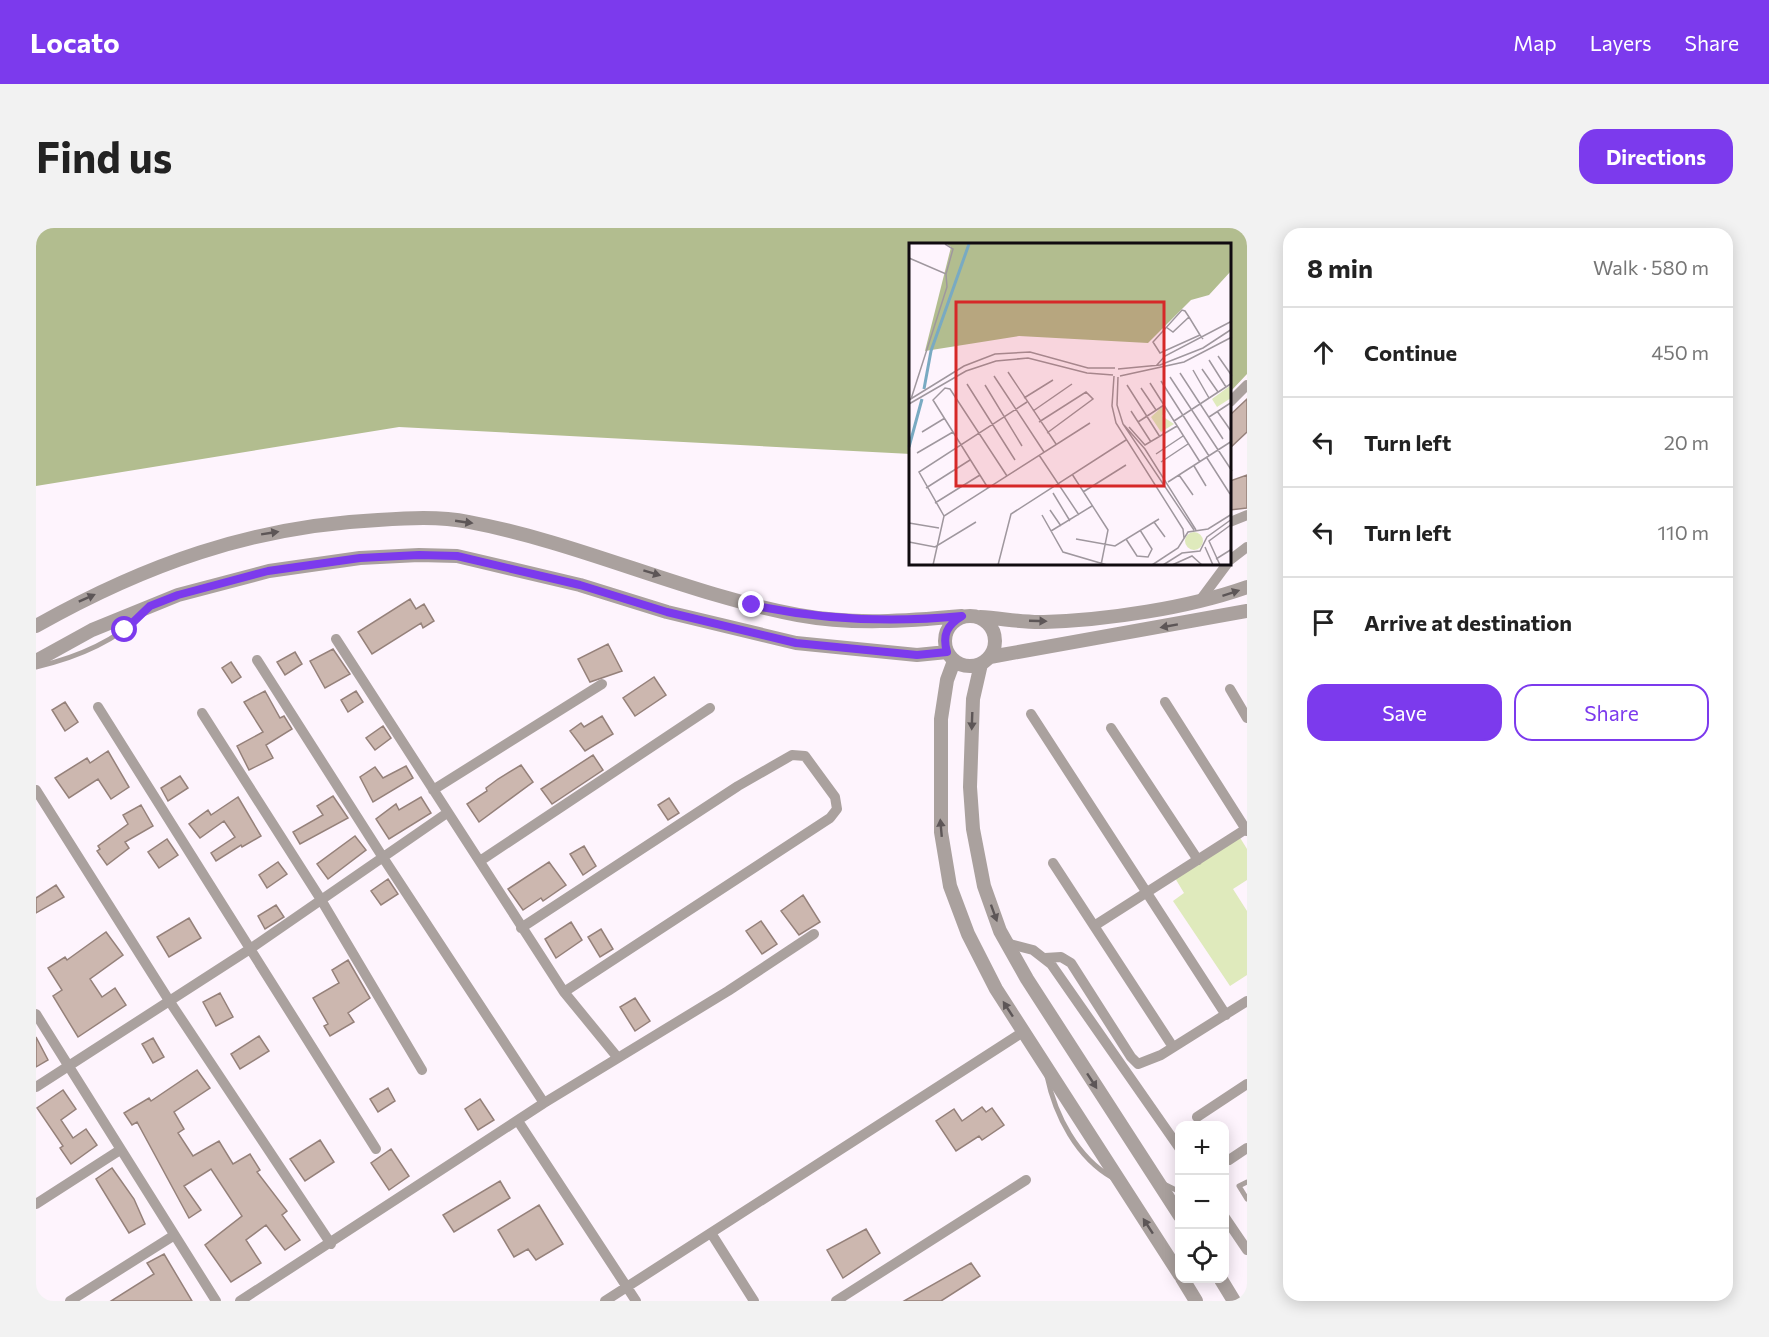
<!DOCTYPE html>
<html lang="en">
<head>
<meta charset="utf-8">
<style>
	:root { --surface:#fff; --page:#f2f2f2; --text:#222; --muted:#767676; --line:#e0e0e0; --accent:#7c3aed }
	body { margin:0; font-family:Commissioner,sans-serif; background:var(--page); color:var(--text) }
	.controls { position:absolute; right:18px; bottom:18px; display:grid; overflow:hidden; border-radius:12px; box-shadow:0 3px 15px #0003 }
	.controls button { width:54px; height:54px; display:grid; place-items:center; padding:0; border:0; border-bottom:2px solid var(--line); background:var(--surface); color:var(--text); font:30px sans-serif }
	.stop { position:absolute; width:18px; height:18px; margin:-14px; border:4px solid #7c3aed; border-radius:50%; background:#fff }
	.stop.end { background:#7c3aed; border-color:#fff; box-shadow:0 2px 6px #0008 }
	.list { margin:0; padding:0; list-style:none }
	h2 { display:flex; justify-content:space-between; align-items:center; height:78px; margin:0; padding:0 24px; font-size:26px }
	h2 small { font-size:20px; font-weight:400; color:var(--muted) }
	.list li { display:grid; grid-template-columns:39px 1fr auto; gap:18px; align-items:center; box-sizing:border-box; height:90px; padding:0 24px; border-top:2px solid var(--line) }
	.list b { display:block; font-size:22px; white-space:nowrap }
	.list em { font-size:20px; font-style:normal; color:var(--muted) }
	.actions { display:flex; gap:12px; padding:18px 24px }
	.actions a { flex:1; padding:14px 0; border:2px solid var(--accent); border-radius:18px; text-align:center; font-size:21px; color:var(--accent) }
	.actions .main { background:var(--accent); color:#fff }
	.icon { flex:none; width:33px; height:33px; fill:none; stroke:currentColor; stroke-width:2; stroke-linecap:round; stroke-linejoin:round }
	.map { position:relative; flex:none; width:1211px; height:1073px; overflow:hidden; border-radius:18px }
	header { display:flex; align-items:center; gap:36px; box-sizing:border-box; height:84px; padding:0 30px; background:var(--accent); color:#fff }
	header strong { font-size:28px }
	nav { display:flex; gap:33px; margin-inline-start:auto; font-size:21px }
	.intro { display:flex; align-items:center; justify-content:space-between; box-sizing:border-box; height:144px; padding:0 36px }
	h1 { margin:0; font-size:42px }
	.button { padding:15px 27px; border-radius:18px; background:var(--accent); color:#fff; font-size:21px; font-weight:700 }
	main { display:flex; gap:36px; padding:0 36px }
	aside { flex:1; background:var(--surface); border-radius:18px; box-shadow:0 3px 15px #0003 }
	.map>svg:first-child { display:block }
	.green { fill:#dfeabc }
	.forest { fill:#b2bd8f }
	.building { fill:#ccb7af; stroke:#95817a; stroke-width:1.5 }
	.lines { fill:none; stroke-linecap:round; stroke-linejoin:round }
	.service { stroke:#aaa19e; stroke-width:5 }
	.minor { stroke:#aaa19e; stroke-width:10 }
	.tertiary { stroke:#aaa19e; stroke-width:14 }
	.oneway { fill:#5d5657 }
	.route { stroke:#7c3aed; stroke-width:8 }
	.inset-river { fill:none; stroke:#79aac2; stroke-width:3 }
	.inset-road { fill:none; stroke:#9f979e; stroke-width:1.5 }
	.view { fill:#d62828; fill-opacity:0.15; stroke:#d62828; stroke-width:3 }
	.inset-edge { fill:none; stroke:#100b10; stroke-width:3 }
</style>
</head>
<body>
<header>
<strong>Locato</strong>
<nav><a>Map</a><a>Layers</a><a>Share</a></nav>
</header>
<div class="intro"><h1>Find us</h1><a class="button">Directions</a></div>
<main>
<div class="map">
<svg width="1211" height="1073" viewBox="0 0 1211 1073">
	<rect width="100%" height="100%" fill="#fef4fd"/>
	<path class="green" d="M1203 608 1211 621V652L1197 661 1211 683V747L1194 758 1137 673 1148 665 1139 650Z"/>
	<path class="forest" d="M0 0H1211V146L1195 163 1194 16H875V226L363 199 0 258Z"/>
	<path class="building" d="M1211 171V204L1194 220V187Z
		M1211 247V280L1194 282V253Z
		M374 371 380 381 388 376 398 393 387 400 385 395 336 426 322 404Z
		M572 416 586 443 554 454 542 431Z
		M297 421 314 446 289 460 274 433Z
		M259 424 266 436 249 447 241 434Z
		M195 434 205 449 196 455 186 440Z
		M618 449 630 467 599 488 587 470Z
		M229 463 244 490 248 488 256 501 230 517 237 530 213 542 201 518 227 504 208 474Z
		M320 463 327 474 312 484 305 472Z
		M29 474 42 494 29 503 16 482Z
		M566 488 577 506 549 523 534 503 545 495 548 499Z
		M347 498 355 510 339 522 330 510Z
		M72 523 93 559 75 571 62 551 33 570 19 550 51 530 54 535Z
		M557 527 567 542 516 576 505 561Z
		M485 537 497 554 443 594 431 576 451 563 450 560 462 551Z
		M370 538 377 550 337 574 324 549 339 539 347 550Z
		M144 548 152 560 132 573 125 560Z
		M297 568 312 590 264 616 257 604 287 587 281 578Z
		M202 569 225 608 206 619 205 617 180 633 175 625 199 609 188 593 164 610 153 596 172 582 175 587Z
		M385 569 395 585 353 611 340 591 360 576 363 582Z
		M633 570 643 585 632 592 622 577Z
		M105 577 117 598 89 614 93 620 71 637 61 623 64 621 62 618 92 596 87 587Z
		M319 608 330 622 292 651 281 636Z
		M131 611 142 627 123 640 112 624Z
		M548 618 560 638 547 647 534 626Z
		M242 634 251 646 231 660 223 647Z
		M513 634 530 657 507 673 505 670 487 682 472 661Z
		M352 651 362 666 345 677 335 663Z
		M20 657 28 669 0 685V670Z
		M767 667 784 694 763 707 745 683Z
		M240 677 248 689 229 701 222 688Z
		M153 690 165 710 133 729 121 709Z
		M725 693 741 716 726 726 710 703Z
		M535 694 546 712 520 730 509 711Z
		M565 701 577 721 564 729 552 709Z
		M70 704 87 727 54 751 66 769 79 760 90 777 42 809 17 768 26 762 12 740 29 729 31 732Z
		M312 732 334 770 312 785 318 794 294 808 288 798 292 796 277 770 303 755 296 742Z
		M184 765 197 789 180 798 167 774Z
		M599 770 614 793 599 803 584 779Z
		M223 808 233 823 204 841 195 826Z
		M0 809 12 832 0 839Z
		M117 810 128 829 117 835 106 816Z
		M161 842 174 860 138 884 148 901 142 905 157 928 183 913 197 936 214 926 224 942 221 944 251 983 246 987 264 1012 249 1022 230 997 210 1012 225 1035 195 1054 169 1017 206 988 175 941 148 958 165 982 153 990 101 894 96 897 88 885 113 870 115 873Z
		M352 860 359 873 342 884 334 871Z
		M27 862 40 881 25 892 37 910 50 901 61 917 35 936 24 920 27 918 1 880Z
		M444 871 458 892 442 902 429 881Z
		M946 879 950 884 956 880 968 897 946 912 943 908 920 923 900 893 918 881 926 893Z
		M284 912 298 934 269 953 254 931Z
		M355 921 373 948 353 962 335 935Z
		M76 940 98 971 109 996 93 1005 60 951Z
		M464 953 474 970 418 1004 407 987Z
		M503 977 527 1016 500 1032 492 1021 478 1029 462 1002Z
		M830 1001 844 1025 807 1050 791 1022Z
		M128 1026 156 1073H75L118 1046 111 1035Z
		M935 1035 944 1048 905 1073H868Z"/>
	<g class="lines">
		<path class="service" d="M0 439C39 430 78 414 107 386
			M1011 848C1019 887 1041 930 1077 950
			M1211 954 1203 958 1211 971
			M1128 956 1144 964
			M1188 1039V1049"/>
		<path class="minor" d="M1194 174 1211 157
			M1194 294 1211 287
			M1194 332 1211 319
			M1165 371 1191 336
			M300 411 528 764 582 830
			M221 432 346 628 508 875
			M1194 461 1211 490
			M1129 474 1211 603
			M62 479 340 921
			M166 485 284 670 386 842
			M995 486 1190 787
			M1075 500 1162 632
			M0 562 134 774 295 1016
			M397 562 566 456
			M444 633 674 480
			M1017 635 1137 819
			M1058 698 1210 601
			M485 700 702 558 756 527 769 528 799 569 801 581 794 590 528 764
			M970 715 997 722 1015 736 1144 921
			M1009 730 1025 729 1035 735 1095 829 1102 836 1125 827 1211 773
			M0 786 180 1073
			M0 859 214 721 411 585
			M1161 889 1211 856
			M482 893 600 1073
			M1193 932 1211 920
			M0 976 84 922
			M1188 988 1211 1022
			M675 1005 718 1073
			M34 1073 137 1008
			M204 1073 508 875 692 763 778 706
			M569 1073 987 804
			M800 1073 990 952"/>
		<path class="tertiary" d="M909 413a25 25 0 1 1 50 0a25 25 0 1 1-50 0Z
			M944 389C965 390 987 395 1008 394 1071 392 1152 380 1211 359
			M0 398C108 337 216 298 342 292 372 290 403 288 433 294 545 315 650 366 762 387 816 397 872 393 926 388
			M954 429 1211 383
			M0 433 56 402 142 367 233 343 324 330 383 327 421 328 544 357 631 384 760 415 881 427 911 424
			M918 433 911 452 905 491V604L914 658 932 706 960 761 1144 1047
			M945 436 937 471 934 559 937 601 948 658 964 703 991 751 1144 988
			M1146 1050 1160 1073
			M1184 1050 1198 1073"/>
	</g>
	<defs><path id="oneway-solid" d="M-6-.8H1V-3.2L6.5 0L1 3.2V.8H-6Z" transform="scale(1.5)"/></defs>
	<g class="oneway">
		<use href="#oneway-solid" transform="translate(428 294) rotate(8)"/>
		<use href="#oneway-solid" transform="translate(234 305) rotate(-9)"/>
		<use href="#oneway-solid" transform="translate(616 345) rotate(17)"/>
		<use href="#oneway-solid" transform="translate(1195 365) rotate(-18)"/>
		<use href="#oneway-solid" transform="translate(51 370) rotate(-24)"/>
		<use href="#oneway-solid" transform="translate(1002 393) rotate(2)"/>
		<use href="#oneway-solid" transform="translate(1133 398) rotate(170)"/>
		<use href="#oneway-solid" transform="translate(936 493) rotate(92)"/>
		<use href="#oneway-solid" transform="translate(905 600) rotate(-95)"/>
		<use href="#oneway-solid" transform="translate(958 685) rotate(70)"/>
		<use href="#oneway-solid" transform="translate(972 781) rotate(-123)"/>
		<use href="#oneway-solid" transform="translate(1056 853) rotate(57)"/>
		<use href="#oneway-solid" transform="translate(1112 998) rotate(-123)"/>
	</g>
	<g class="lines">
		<path class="route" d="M89 402 114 378 142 367 232 343 324 330 383 327 421 328 544 357 631 384 760 415 881 427 911 424C906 407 911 397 926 388 854 395 786 392 716 377"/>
	</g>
	<g transform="translate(873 15)">
		<rect width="322" height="322" fill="#fef4fd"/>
		<path d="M322 142V155L308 164 303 156ZM254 163 257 169 253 173 265 181 252 189 242 174ZM276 298a9 9 0 1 1 18 0a9 9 0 1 1-18 0Z" fill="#dfeabc"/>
		<path d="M38 1H322V28L300 52 282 57 239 100 110 93 16 108 42 4Z" fill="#b2bd8f"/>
		<path class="inset-river" d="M15 146 22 108 60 1M0 204 13 156"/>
		<path class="inset-road" d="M0 15 37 31 44 6 36 1M257 84 264 89 280 74M291 92 251 110 244 99 273 67 276 68 280 74 291 92 294 96M309 113 323 133M300 117 317 144M247 123 256 113 323 78M209 126 251 122 294 105 323 86M293 126 309 149M284 127 300 155M99 129 147 201M271 130 314 196M85 133 135 209M205 133 203 163 207 180 274 286 275 295M211 133 275 119 323 94M209 134 208 162 214 181 285 287M261 134 323 228M252 138 300 213M241 140 291 219M58 141 106 217M76 142 113 203M218 142 251 194M232 145 247 167M115 155 144 137M2 156 38 44 37 31M0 157 55 123 86 111 121 109 179 125H206M0 161 57 128 87 118 119 115 178 130 204 132M124 168 163 141M222 168 242 199M308 168 322 188M300 174 323 159M265 178 323 140M130 179 177 149 184 156 138 190M229 179 255 162M215 182 236 206 287 287M220 184 236 202 268 183M13 189 36 175M8 210 44 189M247 211 274 193M130 212 170 272M298 215 321 251M252 219 279 201M285 223 297 243M163 231 199 287 192 322M270 232 284 252M259 239 323 198M17 245 61 217M79 245 24 157 36 145 41 146 98 233M174 249 217 222M144 250 161 278M26 260 71 232M141 267 152 283M133 272 154 309 198 322M35 273 10 229 118 159M245 279 256 294M0 280 30 285M142 288 183 263M167 296 206 303 250 276M217 296 228 313 239 314 243 306 231 287M0 299 26 304 67 279M296 304 304 322M307 316 323 306M24 322 35 273 181 180M89 322 102 271 217 197M243 322 269 305 279 289 299 286 323 271M254 322 273 310 291 308 298 294 323 276M263 322 283 313 293 322M311 322 300 298 323 281"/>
		<path class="view" d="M47 59H255V243H47Z"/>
		<rect width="322" height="322" class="inset-edge"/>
	</g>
</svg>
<div class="controls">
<button>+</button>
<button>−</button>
<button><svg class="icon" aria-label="locate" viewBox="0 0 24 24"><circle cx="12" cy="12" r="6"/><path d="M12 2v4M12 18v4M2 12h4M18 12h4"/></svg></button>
</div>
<div class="stop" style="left:89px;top:402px"></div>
<div class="stop end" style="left:716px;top:377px"></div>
</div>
<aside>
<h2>8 min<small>Walk · 580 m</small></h2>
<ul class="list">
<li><svg class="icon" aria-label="ahead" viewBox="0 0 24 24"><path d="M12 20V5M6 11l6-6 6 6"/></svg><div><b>Continue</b></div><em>450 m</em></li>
<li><svg class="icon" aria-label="left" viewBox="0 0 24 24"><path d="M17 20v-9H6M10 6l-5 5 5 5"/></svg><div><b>Turn left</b></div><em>20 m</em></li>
<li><svg class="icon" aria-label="left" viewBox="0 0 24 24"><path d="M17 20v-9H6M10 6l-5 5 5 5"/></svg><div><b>Turn left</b></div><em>110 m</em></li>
<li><svg class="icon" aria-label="arrive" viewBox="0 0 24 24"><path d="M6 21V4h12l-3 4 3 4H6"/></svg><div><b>Arrive at destination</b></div></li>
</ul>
<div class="actions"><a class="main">Save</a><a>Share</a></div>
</aside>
</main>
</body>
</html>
